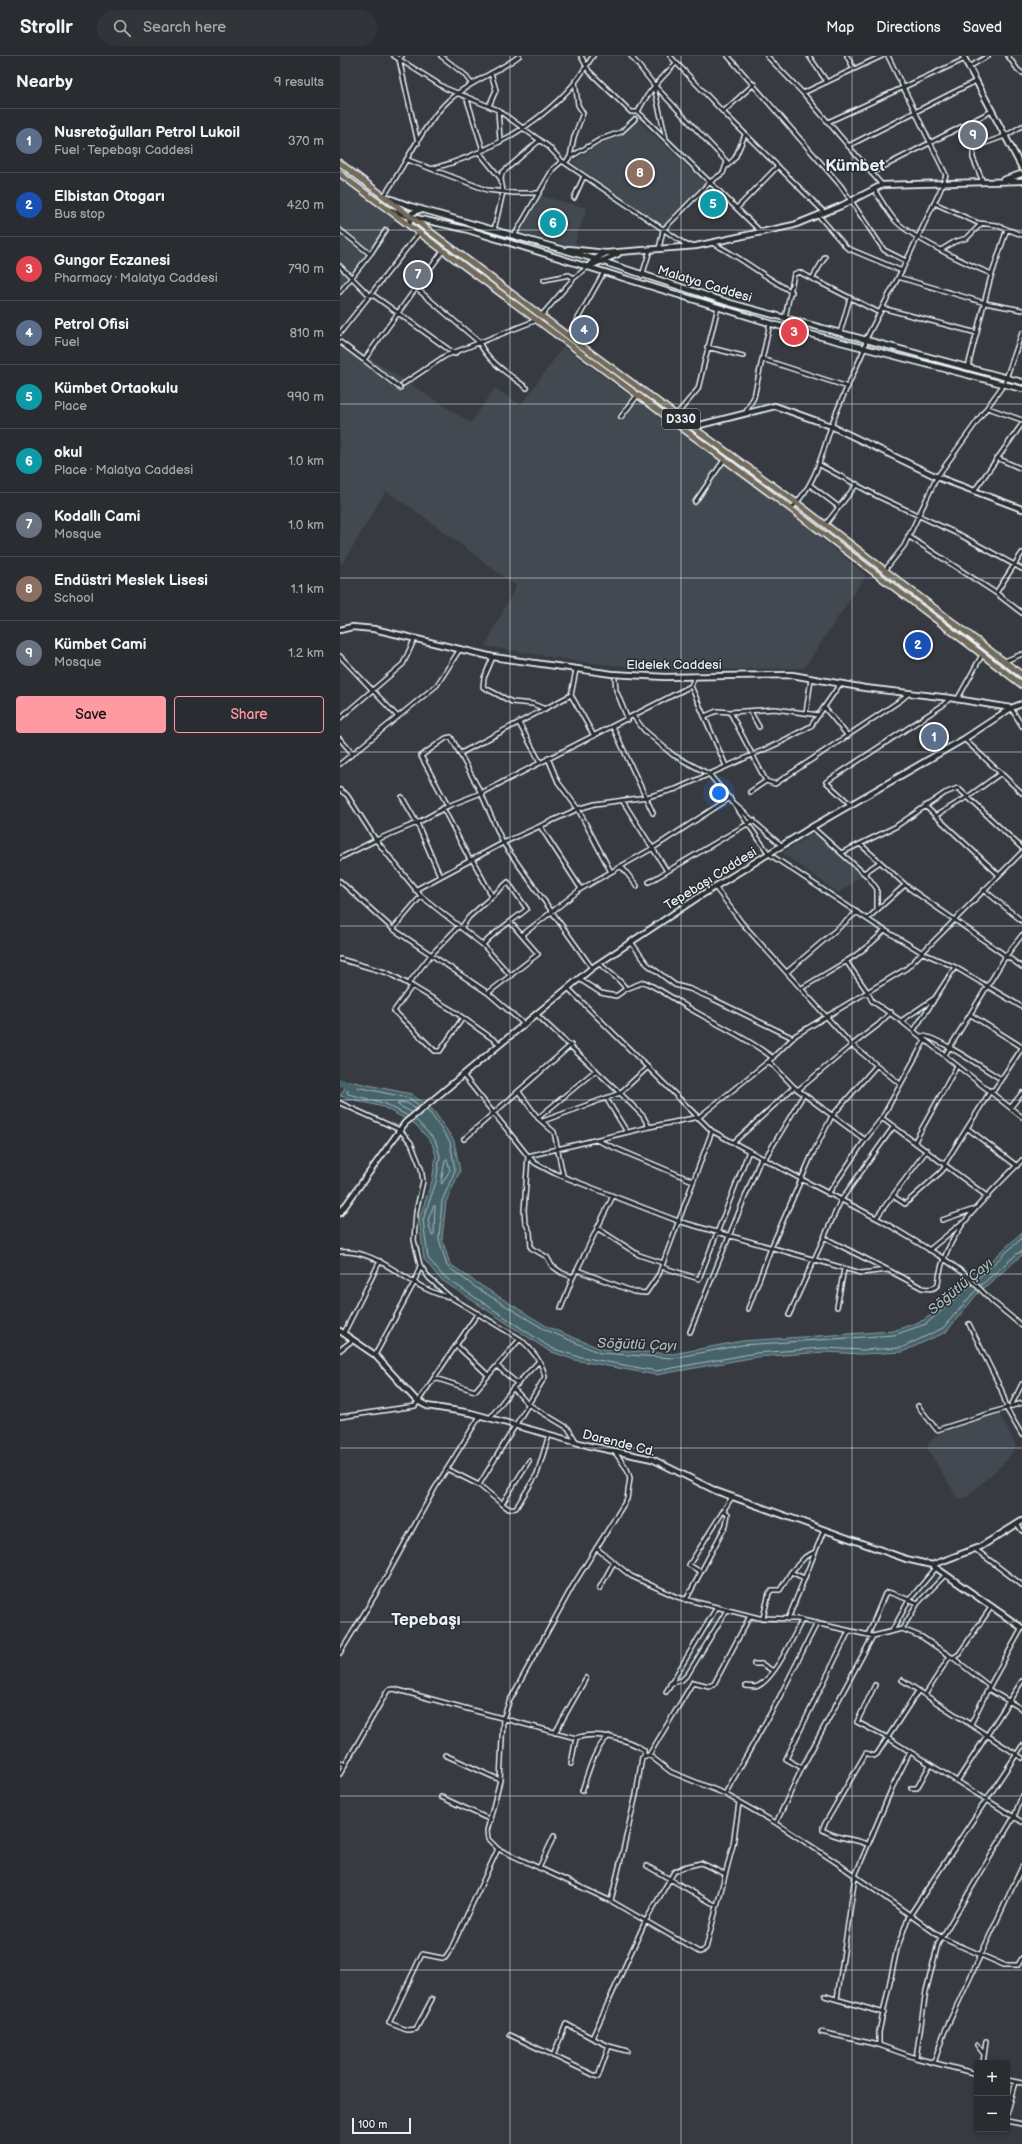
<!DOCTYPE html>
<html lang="en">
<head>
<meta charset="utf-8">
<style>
	:root { --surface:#292c31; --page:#313439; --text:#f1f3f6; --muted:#a5a7ab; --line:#45484d; --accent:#ff9aa2 }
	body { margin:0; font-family:"Balsamiq Sans",sans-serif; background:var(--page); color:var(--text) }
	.controls { position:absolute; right:12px; bottom:12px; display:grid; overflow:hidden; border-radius:4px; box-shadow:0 2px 6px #0003 }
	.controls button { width:36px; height:36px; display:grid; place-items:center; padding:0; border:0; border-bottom:1px solid var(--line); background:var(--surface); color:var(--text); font:20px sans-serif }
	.scale { position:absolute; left:12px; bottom:10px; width:59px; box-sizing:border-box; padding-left:4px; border:2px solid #e8f1f8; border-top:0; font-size:11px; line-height:14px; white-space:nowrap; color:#e8f1f8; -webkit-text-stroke:3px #2a2d2e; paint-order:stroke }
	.you { position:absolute; left:379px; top:737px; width:14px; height:14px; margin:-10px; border:3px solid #fff; border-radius:50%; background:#1a73e8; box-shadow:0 0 0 6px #1a73e833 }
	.badge { display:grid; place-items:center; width:26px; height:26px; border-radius:50%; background:var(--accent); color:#fff; font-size:13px; font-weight:700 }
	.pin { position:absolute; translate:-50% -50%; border:2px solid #fff; box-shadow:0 1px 4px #0006 }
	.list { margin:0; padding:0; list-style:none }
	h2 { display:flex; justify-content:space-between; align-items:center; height:52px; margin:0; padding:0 16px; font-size:17px }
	h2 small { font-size:13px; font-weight:400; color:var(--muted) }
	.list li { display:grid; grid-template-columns:26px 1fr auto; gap:12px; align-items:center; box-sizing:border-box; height:64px; padding:0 16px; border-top:1px solid var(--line) }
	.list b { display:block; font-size:15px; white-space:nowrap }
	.list p { margin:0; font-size:13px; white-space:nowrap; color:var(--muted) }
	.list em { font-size:13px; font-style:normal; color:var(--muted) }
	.actions { display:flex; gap:8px; padding:12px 16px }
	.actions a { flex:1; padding:9px 0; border:1px solid var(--accent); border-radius:4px; text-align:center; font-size:14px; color:var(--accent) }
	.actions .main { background:var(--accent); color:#111 }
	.icon { flex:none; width:22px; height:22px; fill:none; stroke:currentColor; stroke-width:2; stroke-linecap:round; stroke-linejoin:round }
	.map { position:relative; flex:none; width:682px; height:2088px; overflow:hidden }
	header { display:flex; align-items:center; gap:24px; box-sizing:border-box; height:56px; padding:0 20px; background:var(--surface); border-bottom:1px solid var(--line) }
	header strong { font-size:19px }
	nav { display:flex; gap:22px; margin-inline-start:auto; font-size:14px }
	.search { width:280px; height:36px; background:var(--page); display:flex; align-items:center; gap:10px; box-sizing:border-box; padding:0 14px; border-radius:22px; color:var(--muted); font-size:15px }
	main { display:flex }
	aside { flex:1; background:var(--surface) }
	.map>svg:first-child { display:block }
	.built { fill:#434851 }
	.water { fill:#47646a; stroke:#879ca3 }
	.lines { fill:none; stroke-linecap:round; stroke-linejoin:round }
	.shore { stroke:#a8b9bf; stroke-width:1 }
	.river { stroke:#47646a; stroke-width:7 }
	.street-casing { stroke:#e8f1f8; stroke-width:6 }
	.secondary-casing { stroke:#e8f1f8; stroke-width:8 }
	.primary-casing { stroke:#e8f1f8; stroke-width:8 }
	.street { stroke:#2a2d2e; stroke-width:3 }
	.secondary { stroke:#2a2d2e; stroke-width:4.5 }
	.primary { stroke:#736b5a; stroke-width:5 }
	.grid { fill:none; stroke:#e8f1f8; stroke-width:1; stroke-opacity:0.55 }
	.labels { text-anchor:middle; stroke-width:3; stroke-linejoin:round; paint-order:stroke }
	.shield { fill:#2a2d2e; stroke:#afb6bb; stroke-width:1 }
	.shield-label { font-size:12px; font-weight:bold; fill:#e8f1f8 }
	.street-label { font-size:13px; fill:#e8f1f8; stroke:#2a2d2e }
	.water-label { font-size:14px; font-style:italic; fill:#a8b9bf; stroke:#2a2d2e }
	.district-label { font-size:17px; font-weight:bold; fill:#e8f1f8; stroke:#2a2d2e }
</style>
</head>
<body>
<header>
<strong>Strollr</strong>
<div class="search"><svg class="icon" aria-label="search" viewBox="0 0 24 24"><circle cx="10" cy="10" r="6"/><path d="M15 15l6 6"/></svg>Search here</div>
<nav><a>Map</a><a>Directions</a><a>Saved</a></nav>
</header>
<main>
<aside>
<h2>Nearby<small>9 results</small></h2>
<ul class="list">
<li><span class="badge" style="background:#5c6f8a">1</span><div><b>Nusretoğulları Petrol Lukoil</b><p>Fuel · Tepebaşı Caddesi</p></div><em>370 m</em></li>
<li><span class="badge" style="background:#1a4fb4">2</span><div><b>Elbistan Otogarı</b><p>Bus stop</p></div><em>420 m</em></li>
<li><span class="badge" style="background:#e0444e">3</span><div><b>Gungor Eczanesi</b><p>Pharmacy · Malatya Caddesi</p></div><em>790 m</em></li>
<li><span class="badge" style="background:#5c6f8a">4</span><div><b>Petrol Ofisi</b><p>Fuel</p></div><em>810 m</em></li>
<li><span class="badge" style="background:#0f9aa8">5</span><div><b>Kümbet Ortaokulu</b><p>Place</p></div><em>990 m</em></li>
<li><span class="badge" style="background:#0f9aa8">6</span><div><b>okul</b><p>Place · Malatya Caddesi</p></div><em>1.0 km</em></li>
<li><span class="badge" style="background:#6b7280">7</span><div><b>Kodallı Cami</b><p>Mosque</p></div><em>1.0 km</em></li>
<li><span class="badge" style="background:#8d6e63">8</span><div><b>Endüstri Meslek Lisesi</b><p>School</p></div><em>1.1 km</em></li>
<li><span class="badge" style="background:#6b7280">9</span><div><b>Kümbet Cami</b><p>Mosque</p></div><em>1.2 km</em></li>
</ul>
<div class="actions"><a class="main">Save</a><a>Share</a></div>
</aside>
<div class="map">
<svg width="682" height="2088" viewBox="0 0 682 2088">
	<rect width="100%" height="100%" fill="#373b41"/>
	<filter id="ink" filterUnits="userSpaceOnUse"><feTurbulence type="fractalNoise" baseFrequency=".025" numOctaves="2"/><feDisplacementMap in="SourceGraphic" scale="8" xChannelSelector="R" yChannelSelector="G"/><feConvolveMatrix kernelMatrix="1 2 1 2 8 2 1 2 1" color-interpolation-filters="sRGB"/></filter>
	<g filter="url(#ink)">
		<path class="built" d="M294 61 365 127 323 170 231 106 270 82Z
			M0 123 55 165 46 174 0 237Z
			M201 140 247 152 235 186 246 191H233L181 176Z
			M0 283 131 367 155 332 181 349 223 291 441 450 526 519 464 612 326 614 242 606 145 590 176 530 76 455 46 435 3 507 0 506Z
			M475 776 522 819 499 837 442 797Z
			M659 1356 676 1390 669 1402 627 1441 618 1443 587 1392 591 1384 600 1377Z"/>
		<path class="water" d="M9 1025 71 1038 94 1055 114 1085 120 1115 106 1146 102 1183 110 1208 137 1227 206 1270 261 1293 333 1298 402 1285 553 1275 584 1264 610 1244 682 1176V1199L638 1237 606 1276 562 1296 521 1298 484 1296 416 1301 316 1319 235 1304 209 1295 100 1223 84 1203 79 1163 92 1125 96 1100 92 1087 75 1068 43 1051 0 1040Z"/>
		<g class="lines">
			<path class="shore" d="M86 1054 91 1058 110 1086 115 1114 102 1145 99 1183 107 1210 135 1231 204 1273 260 1297 333 1302 402 1289 554 1279 586 1268 632 1228
				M73 1057 58 1049V1046L67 1047 76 1053
				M68 1060 44 1047 8 1038 7 1035 12 1030 69 1042 80 1050
				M75 1063 95 1084 100 1100 96 1126 83 1164 88 1202 103 1220 211 1292 236 1300 316 1315 416 1297 484 1292 521 1294 561 1292 603 1272 637 1233
				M107 1103 110 1114 102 1128 101 1126 105 1105Z
				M95 1150 94 1178 92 1180 88 1164 93 1151Z
				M635 1225 682 1182
				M640 1230 678 1197 682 1196"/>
			<path class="river" d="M0 1026 14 1033"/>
			<g class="street-casing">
				<path id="street" d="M54 0 105 32 158 54 209 91 222 105 348 190
					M62 0 59 3 78 87
					M101 0 124 18 131 27
					M241 0 249 15 291 56H298L422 177
					M291 0 315 30 387 106 383 117 370 126 323 174 319 193
					M330 0 383 56 484 156
					M388 0 501 130 544 194 566 205
					M427 0 463 37 542 129
					M469 0 487 26
					M507 0 514 13
					M668 0 678 14 682 17
					M629 11 648 0
					M314 31 326 83
					M463 37 542 0
					M126 40 143 94
					M149 50 156 34 151 17
					M158 54 160 84
					M298 56C306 37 322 22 336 7
					M383 56 414 28
					M488 66 625 3
					M508 90 636 25
					M139 96 161 123
					M230 101 261 83 281 76 295 63
					M68 104 147 134 174 137H199
					M225 107 230 101 234 81 243 57 238 49 235 25
					M387 110 395 102 405 79
					M91 113C142 100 197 70 232 30 240 21 246 10 253 0
					M531 117 652 55
					M643 126 633 102V96L640 89 665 80 682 70
					M534 133C540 143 546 153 553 162 567 180 629 209 652 218
					M44 140C64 111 84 67 109 44 130 25 157 17 179 0
					M234 142 244 120
					M594 147 638 167 656 169 682 179
					M397 152 437 111
					M478 159 507 192 562 215
					M0 174 30 198
					M154 174 163 136 161 123 162 117 200 84
					M174 180 213 113 222 105
					M372 187C401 201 424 221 452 236
					M601 194 614 186 627 182 641 168
					M103 195 76 232 139 286C148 306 170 319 187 332
					M0 210 29 239H33L115 298
					M302 220 310 194
					M558 221 645 247 682 254
					M472 223 485 201
					M204 224 229 219 234 222
					M0 236 31 197 46 174
					M542 252 637 277
					M201 260 234 222 248 211
					M445 262 454 218 459 216 540 257
					M0 277 79 177
					M500 277 510 242
					M228 280 264 216
					M0 286 24 304
					M367 291 403 300
					M422 303 508 331
					M628 311 650 224 667 173
					M63 328 105 300 197 264
					M60 332 24 304 76 232
					M648 352 682 364
					M406 356 414 341 430 267
					M336 359 358 333 378 251
					M281 361 297 340
					M657 402 682 413
					M480 409 537 440 622 480 682 513
					M470 429 499 451
					M634 435 682 368
					M355 446 384 404
					M451 453C476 427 480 404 491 371 500 344 514 318 525 291L526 283 563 212 600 135 606 119 548 0
					M485 469 517 428
					M568 480 656 537 682 557
					M545 514 564 490 597 421 664 328 682 277
					M656 537 682 497
					M0 600 58 661
					M153 601 144 622 143 631 172 646 193 648 205 653
					M665 605 682 598
					M236 614 231 639 254 680
					M275 623 276 634 288 664
					M351 630 386 710
					M617 644 642 599
					M484 651 508 680
					M671 652 682 670
					M410 655 419 671
					M390 656 426 725 435 728 561 644 569 637
					M466 657 471 623
					M365 660 377 655 390 656 435 653 479 659
					M294 661 304 674 333 699 369 718 394 748 442 790
					M0 662 63 608 75 582
					M179 667 200 706
					M273 671 313 757
					M0 683 13 698
					M624 683 682 737
					M121 697 231 639
					M208 702 218 726 238 753 271 816
					M0 708 97 629 120 593
					M0 734 7 739 36 784 0 802
					M410 736 426 725
					M62 741 77 767 100 820
					M282 744 327 815
					M394 748 429 798 536 869 583 897 615 911 682 951
					M510 748 486 726 603 649 610 642
					M108 750 81 700 106 682 111 681 141 737 163 787 252 912
					M585 750 659 819
					M103 752 130 804
					M595 760 629 740 661 717
					M200 770 241 833
					M472 771 528 821 537 833V853
					M520 788 555 771 605 737 618 732 682 792
					M501 797 520 788 569 832 682 911
					M132 803 152 840
					M281 810 297 830
					M524 817 540 806
					M0 825 53 873 148 937 184 968
					M309 826 414 764
					M375 831 402 867 512 989 458 1034
					M75 834 163 787 238 753 255 748 307 741 336 733 439 687 471 670 500 628
					M644 834 682 865
					M527 863 565 829
					M120 871 143 889 171 920
					M121 872 129 861 168 826 187 853C174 864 152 877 143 889
					M53 873 81 840 36 784 77 767 108 750 141 737 351 630 355 620
					M182 879 241 833 313 792 390 742
					M291 886 307 908 335 929 350 933 373 943 453 982
					M0 903 48 917 72 930 54 955 95 995H100L122 963
					M506 905 527 935 532 945 561 965 682 1061
					M259 907C268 917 279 921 286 933
					M447 916 517 856
					M239 923 261 937 276 940 286 933 304 926C322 934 337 945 354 955 380 970 409 983 433 1002
					M68 928 91 899 119 870 81 840
					M72 930 112 954 160 988
					M228 932 372 1075 461 1123 542 1165 603 1202 625 1218 652 1245 682 1270
					M462 932C491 914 522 899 545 874
					M148 937 198 898 171 867
					M551 956 538 969 512 989 560 1028
					M196 958 280 1037 303 1060 309 1071
					M631 959 682 991
					M561 965 595 942 615 911
					M574 974 594 944
					M581 980C592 977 649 1016 661 1023
					M605 999 666 900 682 879
					M429 1005 454 1031 525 1084
					M123 1019 188 1100 195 1107 214 1117 338 1165 521 1217 548 1214 582 1232C589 1233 594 1234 598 1228 603 1176 648 1140 682 1104
					M179 1036 198 1062 214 1076 223 1119
					M266 1042 287 1076
					M0 1047 60 1074 71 1087 81 1112 83 1125 76 1156 74 1184 80 1209 89 1222 110 1241 180 1283C191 1292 203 1307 205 1321L139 1429
					M671 1051 682 1037
					M198 1062 256 1014
					M542 1062 648 1141
					M203 1065 280 1037 308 1011
					M627 1072 677 1110
					M124 1083 231 989
					M256 1084 353 1125
					M575 1085 617 1010
					M394 1086 454 1031
					M424 1104 464 1038
					M604 1109 651 1034H654L682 992
					M488 1138 525 1084 542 1062 585 984
					M273 1140 237 1214 294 1236 306 1237 319 1218 372 1075
					M553 1140 565 1148 601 1116 606 1110
					M536 1162 587 1094
					M602 1164 635 1153
					M257 1172 299 1199 323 1207
					M485 1182 548 1214
					M589 1194 622 1167
					M0 1196C42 1193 71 1235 110 1241
					M322 1211 359 1223 409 1095
					M237 1214 233 1221 222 1217 212 1210 207 1201 191 1192 190 1176 185 1166 184 1155 188 1100 309 1071 359 1061 429 1005 456 979 567 912 682 796
					M497 1251 504 1213
					M221 1252 233 1221
					M408 1253 431 1192 471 1101 492 1060 536 1010
					M449 1259 501 1144 554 1070
					M629 1268 661 1333 667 1351
					M350 1276 421 1102
					M4 1277 40 1205
					M116 1289 148 1319
					M0 1294 13 1284
					M35 1299 74 1227 80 1210
					M157 1310 178 1328
					M95 1322 135 1335 180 1283
					M173 1332 188 1348 228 1372 237 1387
					M578 1350 597 1374 682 1347
					M671 1350 682 1328
					M666 1352 682 1379
					M0 1361 75 1350 138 1257
					M150 1362 173 1332 199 1305
					M274 1395 287 1413 290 1422 287 1443 232 1531 169 1646 163 1663 160 1724 147 1775 148 1783 158 1793 271 1845 359 1896 363 1895 366 1892 393 1789 399 1747
					M107 1413 139 1429 162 1448 189 1405
					M162 1448 169 1453 176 1452 197 1418 209 1379
					M677 1468 682 1475
					M256 1492 291 1520 337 1541 419 1562 457 1563 533 1580 562 1573 582 1581 610 1600 585 1639
					M635 1493 682 1529
					M361 1516 349 1509 392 1441
					M451 1516 465 1501 475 1496
					M259 1533 274 1506
					M346 1544 386 1469 388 1458 384 1454
					M423 1562 429 1537 432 1534H440L451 1516 464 1522
					M448 1563 484 1474
					M562 1573 578 1547 606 1518
					M552 1575 569 1544 596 1512
					M528 1579 545 1538 548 1536 578 1547
					M0 1597 45 1523 95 1432 140 1360
					M612 1601 649 1630
					M613 1602 619 1598 652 1550
					M414 1608H422L433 1615
					M562 1624 682 1702
					M330 1628 342 1624 348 1618 387 1554
					M535 1629 517 1666 548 1682 682 1766
					M406 1630C409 1630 413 1631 415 1631 433 1627 454 1579 462 1564
					M648 1633 682 1653
					M326 1636 377 1551
					M631 1668 648 1633 682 1572
					M215 1677 246 1622
					M105 1699 160 1724
					M309 1699 353 1626 369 1630 374 1628 410 1560
					M0 1706 5 1709 0 1718
					M231 1708 236 1682
					M5 1709 48 1634 54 1633 236 1682C255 1675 288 1683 304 1694V1700
					M462 1712 446 1703 509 1575
					M618 1724 682 1625
					M571 1732H577L590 1709
					M242 1735C248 1717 254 1692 269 1680
					M385 1738 439 1642 477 1567
					M101 1741 151 1764
					M436 1767 462 1712 533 1580
					M527 1788C513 1782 496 1783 483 1774V1771L526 1697 534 1700 537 1698 578 1635
					M307 1810 377 1850
					M199 1812 214 1780
					M271 1845 296 1739 302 1701 309 1699 331 1716 383 1737 436 1767 497 1807 602 1882 664 1909H678L682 1902
					M485 1940 544 1957
					M92 1943 76 1973 67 1974 49 1967 82 1898 102 1902H105L111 1893 158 1793
					M497 1943 515 1820 552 1732 570 1696
					M481 1976 539 1989
					M170 1979 258 2021 269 1990
					M252 1982 269 1990 287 1995
					M637 1989 644 1998
					M213 2000 226 1968 252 1982 305 1866 334 1816 344 1811 361 1807 385 1818
					M576 2002 586 1935 598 1888 674 1761 682 1740
					M594 2007 604 1977 682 1811
					M643 2007 646 1985
					M637 2018 576 2002 539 1989V1976L557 1893 568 1862 682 1690
					M667 2024 682 2027
					M667 2058 676 2026
					M667 2065 682 2068"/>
			</g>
			<g class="secondary-casing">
				<path id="secondary" d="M623 0 682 112
					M663 124 681 118
					M46 141 70 150 255 203 390 247 682 326
					M50 154 71 161 125 173 439 270 682 333
					M69 169 72 157 81 153
					M228 193 266 197
					M250 210 278 198
					M248 211 255 203 266 197 356 190 454 169 501 150 542 129 682 125
					M352 371 435 350 491 370 597 421 682 453
					M0 574 12 571 34 573 153 601 272 618 325 621 452 619 525 632 610 642 671 652
					M0 1157 65 1067 252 912 360 840 472 771 624 683 671 652 682 648
					M0 1275 35 1299 76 1344 87 1350 131 1357 250 1390 312 1403 376 1435 566 1503 592 1509 682 1572
					M592 1509 640 1491 682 1465"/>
			</g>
			<g class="primary-casing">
				<path id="primary" d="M0 107 228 280 457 447 682 619
					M0 118 451 453 682 629"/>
			</g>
			<use href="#street" class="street"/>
			<use href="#secondary" class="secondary"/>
			<use href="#primary" class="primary"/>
		</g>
	</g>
	<path class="grid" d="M170 0V2088M341 0V2088M512 0V2088M0 174H682M0 348H682M0 522H682M0 696H682M0 870H682M0 1044H682M0 1218H682M0 1392H682M0 1566H682M0 1740H682M0 1914H682"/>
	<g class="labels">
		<rect class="shield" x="322" y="353" width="38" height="20" rx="3"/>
		<g class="shield-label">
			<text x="341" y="367">D330</text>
		</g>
		<g class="street-label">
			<text transform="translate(365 227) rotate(17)" y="5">Malatya Caddesi</text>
			<text x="334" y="613">Eldelek Caddesi</text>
			<text transform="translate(370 822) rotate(-32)" y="5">Tepebaşı Caddesi</text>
			<text transform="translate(279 1386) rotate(14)" y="5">Darende Cd.</text>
		</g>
		<g class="water-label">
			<text transform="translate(620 1230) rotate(-40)" y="5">Söğütlü Çayı</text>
			<text transform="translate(297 1288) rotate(2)" y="5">Söğütlü Çayı</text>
		</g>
		<g class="district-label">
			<text x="515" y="115">Kümbet</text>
			<text x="86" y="1569">Tepebaşı</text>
		</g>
	</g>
</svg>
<div class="controls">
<button>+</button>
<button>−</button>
</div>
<div class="scale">100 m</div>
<div class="you"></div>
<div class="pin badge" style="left:594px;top:681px;background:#5c6f8a">1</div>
<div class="pin badge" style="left:578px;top:589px;background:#1a4fb4">2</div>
<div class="pin badge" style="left:454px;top:276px;background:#e0444e">3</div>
<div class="pin badge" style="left:244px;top:274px;background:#5c6f8a">4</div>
<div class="pin badge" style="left:373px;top:148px;background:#0f9aa8">5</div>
<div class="pin badge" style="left:213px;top:167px;background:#0f9aa8">6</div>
<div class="pin badge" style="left:78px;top:219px;background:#6b7280">7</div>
<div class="pin badge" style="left:300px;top:117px;background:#8d6e63">8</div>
<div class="pin badge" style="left:633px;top:79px;background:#6b7280">9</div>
</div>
</main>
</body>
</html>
